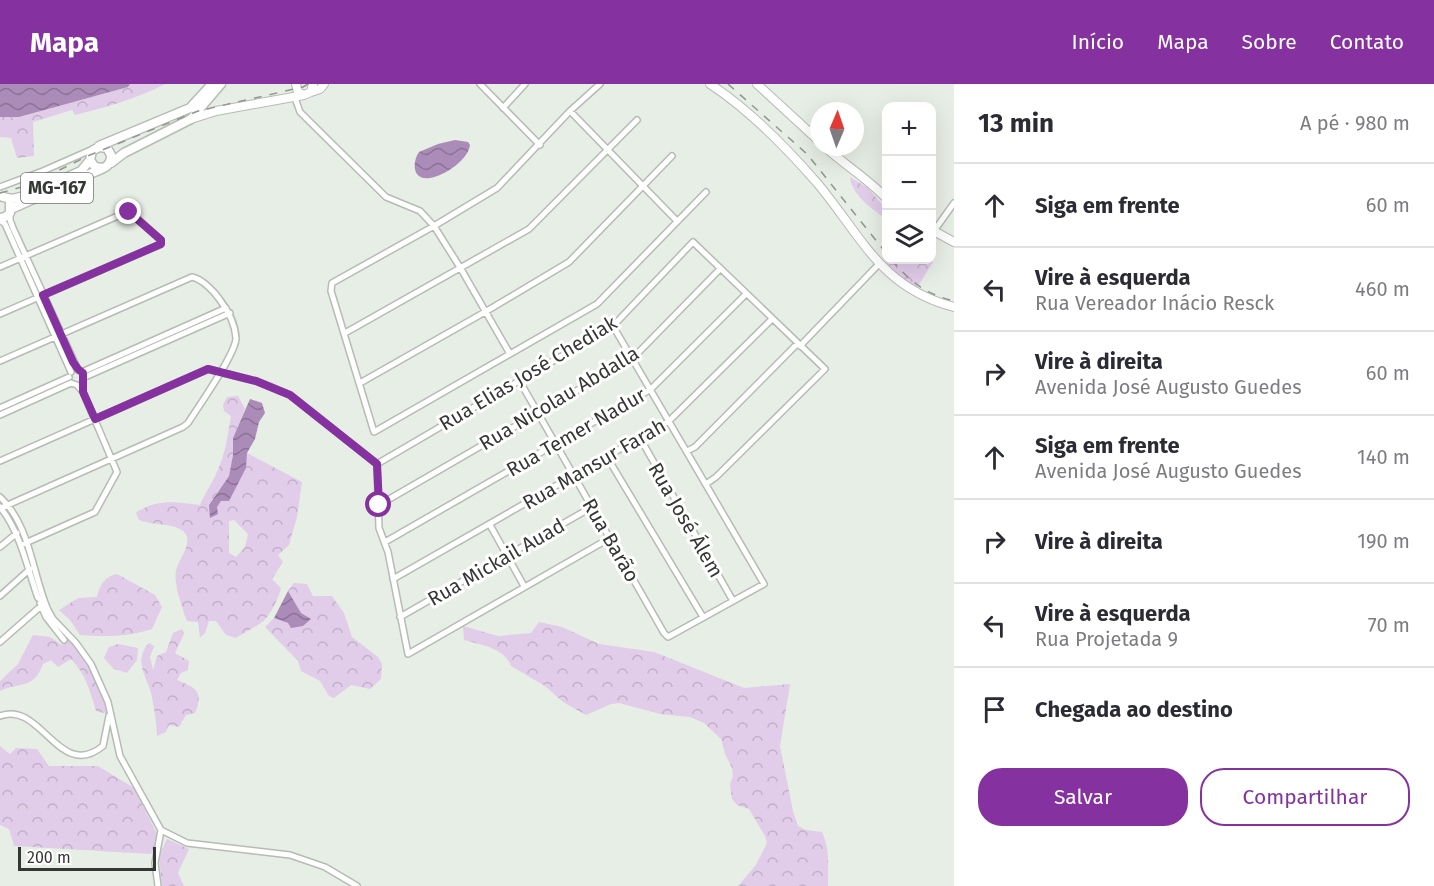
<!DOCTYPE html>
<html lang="pt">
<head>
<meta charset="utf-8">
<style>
	:root { --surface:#fff; --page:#f2f2f3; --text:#2b2b33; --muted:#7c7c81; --line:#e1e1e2; --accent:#8532a0 }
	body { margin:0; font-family:"Fira Sans",sans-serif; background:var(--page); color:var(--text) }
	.controls { position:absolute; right:18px; top:18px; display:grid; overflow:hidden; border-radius:12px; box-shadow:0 6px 24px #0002 }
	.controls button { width:54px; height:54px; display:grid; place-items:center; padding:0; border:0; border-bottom:2px solid var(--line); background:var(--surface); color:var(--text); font:30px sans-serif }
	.compass { position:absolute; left:810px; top:18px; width:54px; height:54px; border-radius:50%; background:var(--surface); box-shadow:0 6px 24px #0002; rotate:2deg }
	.scale { position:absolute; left:18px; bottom:15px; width:138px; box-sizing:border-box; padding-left:6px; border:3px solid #343734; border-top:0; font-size:16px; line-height:21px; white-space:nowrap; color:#343734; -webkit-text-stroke:4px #fff; paint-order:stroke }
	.stop { position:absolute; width:18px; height:18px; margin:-14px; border:4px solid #8532a0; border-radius:50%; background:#fff }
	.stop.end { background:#8532a0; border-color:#fff; box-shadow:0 2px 6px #0008 }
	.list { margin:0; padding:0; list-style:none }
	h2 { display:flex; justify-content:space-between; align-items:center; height:78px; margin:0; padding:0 24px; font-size:26px }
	h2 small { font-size:20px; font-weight:400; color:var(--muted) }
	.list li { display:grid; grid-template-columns:39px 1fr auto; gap:18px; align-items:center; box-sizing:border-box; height:84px; padding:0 24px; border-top:2px solid var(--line) }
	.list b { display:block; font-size:22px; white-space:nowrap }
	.list p { margin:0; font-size:20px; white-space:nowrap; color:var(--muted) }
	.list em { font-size:20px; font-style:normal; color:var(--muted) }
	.actions { display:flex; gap:12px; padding:18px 24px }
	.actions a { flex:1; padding:14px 0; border:2px solid var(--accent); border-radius:24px; text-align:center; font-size:21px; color:var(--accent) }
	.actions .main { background:var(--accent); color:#fff }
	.icon { flex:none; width:33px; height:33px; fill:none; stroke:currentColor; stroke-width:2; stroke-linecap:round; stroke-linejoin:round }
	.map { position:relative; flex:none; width:954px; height:802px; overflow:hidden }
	header { display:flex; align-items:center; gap:36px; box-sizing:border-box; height:84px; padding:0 30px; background:var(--accent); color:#fff }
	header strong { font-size:28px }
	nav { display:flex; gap:33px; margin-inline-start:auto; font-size:21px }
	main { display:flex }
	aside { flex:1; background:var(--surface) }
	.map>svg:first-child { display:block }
	.forest { fill:url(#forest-crowns); fill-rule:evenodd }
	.water { fill:url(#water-waves) }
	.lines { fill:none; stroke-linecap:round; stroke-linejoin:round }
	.street-casing { stroke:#b5bcb4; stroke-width:8 }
	.secondary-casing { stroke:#b5bcb4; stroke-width:10 }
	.primary-casing { stroke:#b5bcb4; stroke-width:11 }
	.street { stroke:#fff; stroke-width:5 }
	.secondary { stroke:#fff; stroke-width:8 }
	.primary { stroke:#fff; stroke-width:8 }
	.rail { stroke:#919690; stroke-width:1.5; stroke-dasharray:8 8; stroke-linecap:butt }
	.route { stroke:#8532a0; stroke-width:8 }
	.labels { text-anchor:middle; stroke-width:6; stroke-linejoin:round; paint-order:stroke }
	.shield { fill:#fff; stroke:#717371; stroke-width:1.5 }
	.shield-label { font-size:18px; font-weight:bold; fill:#343734 }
	.street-label { font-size:20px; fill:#343734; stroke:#fff }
</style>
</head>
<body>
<header>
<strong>Mapa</strong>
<nav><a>Início</a><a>Mapa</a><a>Sobre</a><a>Contato</a></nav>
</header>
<main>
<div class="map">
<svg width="954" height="802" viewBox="0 0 954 802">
	<defs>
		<pattern id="forest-crowns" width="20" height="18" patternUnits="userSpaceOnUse" patternTransform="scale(1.5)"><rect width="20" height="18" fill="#e1cce9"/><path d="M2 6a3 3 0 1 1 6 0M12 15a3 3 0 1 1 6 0" fill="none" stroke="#c2b0c8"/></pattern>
		<pattern id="water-waves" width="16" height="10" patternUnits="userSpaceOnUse" patternTransform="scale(1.5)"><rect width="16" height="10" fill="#ab8bb7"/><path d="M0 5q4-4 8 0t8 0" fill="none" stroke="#8c7296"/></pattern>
	</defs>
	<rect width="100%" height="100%" fill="#e7eee5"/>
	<path class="forest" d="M130 0H165C136 15 106 23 75 31L72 26 33 38 34 72 17 74 11 54 0 53V33H19L128 3Z
		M850 93 868 104 886 125V135C872 125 851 110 850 93Z
		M887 176H929L933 178 917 204 896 192 885 180Z
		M238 312 245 325 233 354V371L229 392 209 421 217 423 221 416H229L245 384 247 369 302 398 297 433 289 461 278 471 283 478 272 495 281 504C279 513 270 533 262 538 254 544 245 548 236 554L226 551 216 537H209L205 549 200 554 198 538 187 537C183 526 173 498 176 487 178 474 198 455 180 445 168 439 152 441 139 436L136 429C156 414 177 418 200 421 205 408 214 397 219 383 226 367 228 349 231 332L224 327 223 321 227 313ZM234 436 248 450 245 463 236 473 229 469V437Z
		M117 490 155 511 162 523 152 545C128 553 105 553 80 551L70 536 59 526 78 514 97 513C99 502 105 492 117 490Z
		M294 499 307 500 313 512H332L344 529 352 553 378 573 382 580 381 595 370 605 351 601 334 614 329 612 320 597 301 587 298 577 265 543 274 534 288 539 310 535 301 530 288 507Z
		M539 538 562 543 599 560 654 568 744 604 790 600 780 662 793 727 798 742 806 746 822 748C830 765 828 783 828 802H738L756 781 767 759 765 752 749 725 737 721 732 715 730 700 733 692 732 684 725 670 721 655 704 639 690 633 660 630 619 619 611 620 586 631 563 618 545 602 511 582C505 564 481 561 464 556L463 542 498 552 531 549Z
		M182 545 184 550 175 569 189 577 188 586 181 589 177 596C196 604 204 607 195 629L186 631 179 643 169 641 166 648 157 652C157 639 154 626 152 613 148 594 132 577 149 559L154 562 150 573 153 586 157 572 166 568 173 549Z
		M33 551 50 553 62 561 69 556 85 572 108 620 107 630 96 627C91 609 85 589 71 575L58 583 51 576 43 580C33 606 22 597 0 607V597L18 580Z
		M118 560 138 564 137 576 127 589 114 585 104 574 109 563Z
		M0 662 10 670 16 664 37 665 49 682H98L134 704 158 752 156 763 151 770 14 762 9 745 0 741Z
		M167 755 189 765 178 789 184 802H162L159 772Z"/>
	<path class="water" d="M0 0H130L128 3 19 33H0Z
		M455 56 468 58 470 61C468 76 444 92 430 94 412 97 412 78 419 68L438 60Z
		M250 315 262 319 265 329 259 338 255 355 247 369 246 384 229 417H221L217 423 218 430 210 434 209 421 229 392 233 371V354Z
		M288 507 301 529 311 535 303 542 291 544 288 539 274 534Z"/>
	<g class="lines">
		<g class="street-casing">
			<path id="street" d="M480 0 540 61
				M600 0 570 27 497 104 434 142 332 199 331 207 374 348 597 220 706 108
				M295 14 300 28 386 113 420 127 434 142 461 185 510 270
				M503 24 525 0
				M570 27 677 137
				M0 103 43 87 93 65
				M10 129V136L13 144 78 286
				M0 136 5 140 71 288
				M934 147 954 119
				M0 183 127 128 131 129 161 156V160L0 230
				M345 249 529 145 637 36
				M800 262 879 180
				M0 277 192 193C202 195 214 207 220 216 229 228 235 239 236 254 236 270 198 323 188 339L183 343 1 424
				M82 288 226 224
				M85 293 230 229
				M519 296 664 549 668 553 764 500 613 242
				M360 299 485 228 569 178 672 72
				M0 324 69 293
				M0 331 71 299
				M640 354 733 517
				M687 367 695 363 798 259
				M607 373 703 533
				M0 377 208 285 256 297 290 311 377 380
				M377 380 613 242 693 158 825 285 716 393 706 400
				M377 380 379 444 388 468 408 570 610 454
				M0 413C31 442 32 490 48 526L53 535 76 559 91 580 108 618 120 672 161 746 187 759 290 771 325 783 357 802
				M379 421 633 274 720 185
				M0 423C21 449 27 484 38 514L44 517
				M490 441 524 502
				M385 458 651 305 746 210
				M21 461 95 428 117 388 83 308 77 301 71 299
				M0 463 17 449
				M393 495 669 337 772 235
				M0 512 30 485
				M40 519 46 533 64 556
				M400 533 592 423
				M0 558 41 522
				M0 632C41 616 59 698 103 662L109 632
				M158 802 155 779 161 746"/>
		</g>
		<g class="secondary-casing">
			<path id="secondary" d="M296 0 298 8 304 11 311 8 313 0
				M710 0C751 27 786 63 818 100 862 153 881 204 954 223
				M757 0 819 57
				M311 8 320 5 324 0
				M191 35 216 27 304 11
				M825 63C845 81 868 95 886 114
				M932 146 954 158"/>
		</g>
		<g class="primary-casing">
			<path id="primary" d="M99 62 190 24 212 0
				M111 79 124 69 191 35 221 0
				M3 113 12 115 25 112 81 87 90 76
				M11 125 92 89C101 85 112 83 111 71L107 64 99 63 92 67 90 76 95 83 103 84
				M0 134 5 133 10 129V119"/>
		</g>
		<use href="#street" class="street"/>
		<use href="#secondary" class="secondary"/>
		<use href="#primary" class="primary"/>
		<path class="rail" d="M728 0 807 70 886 169
			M0 109 29 101 90 71 198 27 303 3 308 0
			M892 176C910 198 926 210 954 217"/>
	</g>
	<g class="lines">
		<path class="route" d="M129 128 161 156V160L43 211 73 278 78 285 83 289V308L95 335 208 285 256 297 290 311 377 380 379 421"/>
	</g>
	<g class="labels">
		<rect class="shield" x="21" y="89" width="72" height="30" rx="4.5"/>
		<g class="shield-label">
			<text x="57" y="110">MG-167</text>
		</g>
		<g class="street-label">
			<text transform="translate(528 289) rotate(-31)" y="7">Rua Elias José Chediak</text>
			<text transform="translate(559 314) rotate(-31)" y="7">Rua Nicolau Abdalla</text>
			<text transform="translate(576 348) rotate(-30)" y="7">Rua Temer Nadur</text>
			<text transform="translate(594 380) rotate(-30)" y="7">Rua Mansur Farah</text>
			<text transform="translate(686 436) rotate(60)" y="7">Rua José Álem</text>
			<text transform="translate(611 456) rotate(60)" y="7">Rua Barão</text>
			<text transform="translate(496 478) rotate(-30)" y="7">Rua Mickail Auad</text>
		</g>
	</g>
</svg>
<div class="controls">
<button>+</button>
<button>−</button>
<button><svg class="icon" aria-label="layers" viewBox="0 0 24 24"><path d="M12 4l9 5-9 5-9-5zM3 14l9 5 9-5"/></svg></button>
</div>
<svg class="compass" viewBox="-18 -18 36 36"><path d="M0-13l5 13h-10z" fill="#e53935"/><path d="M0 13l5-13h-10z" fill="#7c7c81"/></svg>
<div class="scale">200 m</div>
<div class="stop" style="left:379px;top:421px"></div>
<div class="stop end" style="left:129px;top:128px"></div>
</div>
<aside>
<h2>13 min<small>A pé · 980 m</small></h2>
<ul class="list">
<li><svg class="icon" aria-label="ahead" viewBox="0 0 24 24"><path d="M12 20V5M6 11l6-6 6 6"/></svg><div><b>Siga em frente</b></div><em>60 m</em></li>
<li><svg class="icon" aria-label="left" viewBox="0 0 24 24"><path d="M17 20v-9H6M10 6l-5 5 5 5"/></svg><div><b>Vire à esquerda</b><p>Rua Vereador Inácio Resck</p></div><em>460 m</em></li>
<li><svg class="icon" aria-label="right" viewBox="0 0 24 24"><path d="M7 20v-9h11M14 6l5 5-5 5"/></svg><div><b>Vire à direita</b><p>Avenida José Augusto Guedes</p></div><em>60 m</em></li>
<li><svg class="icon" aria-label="ahead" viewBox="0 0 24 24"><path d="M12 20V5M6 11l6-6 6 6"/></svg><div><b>Siga em frente</b><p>Avenida José Augusto Guedes</p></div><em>140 m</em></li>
<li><svg class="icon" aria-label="right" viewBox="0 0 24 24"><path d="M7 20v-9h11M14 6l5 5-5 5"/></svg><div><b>Vire à direita</b></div><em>190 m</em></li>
<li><svg class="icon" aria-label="left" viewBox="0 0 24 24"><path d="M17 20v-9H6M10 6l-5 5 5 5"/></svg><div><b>Vire à esquerda</b><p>Rua Projetada 9</p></div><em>70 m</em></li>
<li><svg class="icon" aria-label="arrive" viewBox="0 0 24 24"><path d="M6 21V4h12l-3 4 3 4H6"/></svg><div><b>Chegada ao destino</b></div></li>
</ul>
<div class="actions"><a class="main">Salvar</a><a>Compartilhar</a></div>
</aside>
</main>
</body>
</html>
